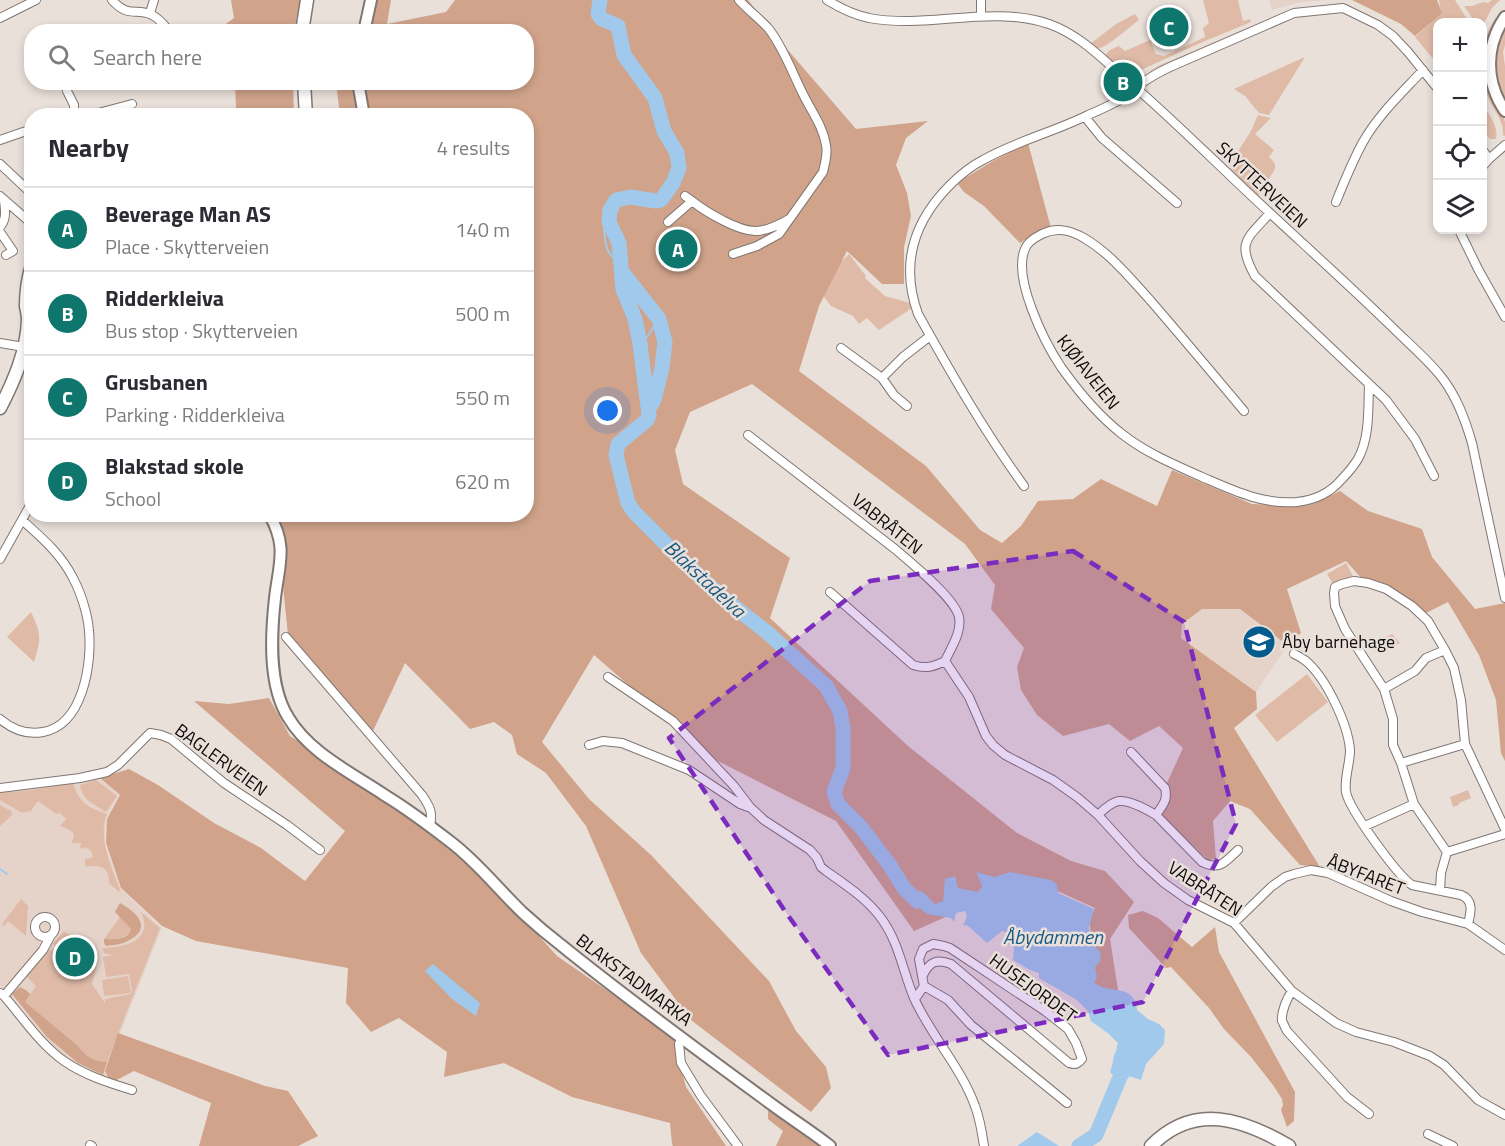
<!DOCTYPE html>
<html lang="en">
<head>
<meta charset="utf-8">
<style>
	:root { --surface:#fff; --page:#f2f2f3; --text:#2b2b33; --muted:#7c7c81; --line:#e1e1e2; --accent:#0f766e }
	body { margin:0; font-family:"Titillium Web",sans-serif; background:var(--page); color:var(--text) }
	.controls { position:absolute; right:18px; top:18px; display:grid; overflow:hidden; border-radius:12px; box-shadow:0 3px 9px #0003 }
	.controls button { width:54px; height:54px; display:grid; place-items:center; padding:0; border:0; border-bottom:2px solid var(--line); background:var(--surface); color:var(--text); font:30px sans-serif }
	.you { position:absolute; left:608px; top:411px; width:21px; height:21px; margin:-15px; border:4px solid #fff; border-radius:50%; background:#1a73e8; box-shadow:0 0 0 9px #1a73e833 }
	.badge { display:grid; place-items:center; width:39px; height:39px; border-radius:50%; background:var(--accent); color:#fff; font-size:20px; font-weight:700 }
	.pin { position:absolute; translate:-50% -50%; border:3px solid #fff; box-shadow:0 2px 6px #0006 }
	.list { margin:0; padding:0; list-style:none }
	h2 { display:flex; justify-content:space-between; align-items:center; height:78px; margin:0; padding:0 24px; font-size:26px }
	h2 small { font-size:20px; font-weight:400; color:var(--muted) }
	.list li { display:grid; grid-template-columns:39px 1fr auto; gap:18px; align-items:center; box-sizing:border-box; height:84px; padding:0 24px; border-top:2px solid var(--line) }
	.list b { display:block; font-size:22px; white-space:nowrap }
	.list p { margin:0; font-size:20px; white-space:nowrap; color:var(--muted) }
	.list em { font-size:20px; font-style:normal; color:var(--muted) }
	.icon { flex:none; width:33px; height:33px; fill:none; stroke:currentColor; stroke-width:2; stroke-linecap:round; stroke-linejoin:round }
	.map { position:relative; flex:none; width:1505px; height:1146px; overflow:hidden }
	.search { position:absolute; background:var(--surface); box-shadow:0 3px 9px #0003; left:24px; top:24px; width:510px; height:66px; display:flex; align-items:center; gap:15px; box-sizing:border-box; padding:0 21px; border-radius:24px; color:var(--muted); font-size:22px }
	.panel { position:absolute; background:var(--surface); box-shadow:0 3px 9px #0003; left:24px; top:108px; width:510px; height:414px; border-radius:24px }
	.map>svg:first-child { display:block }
	.built { fill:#e5d3c9 }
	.green { fill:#dfbba7 }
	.forest { fill:#d0a38a }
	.water { fill:#a0c9eb }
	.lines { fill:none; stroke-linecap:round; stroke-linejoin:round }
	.stream { stroke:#a0c9eb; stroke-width:2 }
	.river { stroke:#a0c9eb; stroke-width:15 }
	.street-casing { stroke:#807672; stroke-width:10 }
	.secondary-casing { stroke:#807672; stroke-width:14 }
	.primary-casing { stroke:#807672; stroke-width:15 }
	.street { stroke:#fff; stroke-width:8 }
	.secondary { stroke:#fff; stroke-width:10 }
	.primary { stroke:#fff; stroke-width:12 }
	.marked { fill:#7b2cbf; fill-opacity:0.2; stroke:#7b2cbf; stroke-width:4.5; stroke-dasharray:12 8; stroke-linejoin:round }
	.labels { text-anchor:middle; stroke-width:5; stroke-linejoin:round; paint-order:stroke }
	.street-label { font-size:18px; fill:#0e0b09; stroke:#eae0da }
	.poi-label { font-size:18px; fill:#0e0b09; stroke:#eae0da; text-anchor:start }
	.water-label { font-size:20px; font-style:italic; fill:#195984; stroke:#eae0da }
</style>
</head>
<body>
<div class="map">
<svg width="1505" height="1146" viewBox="0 0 1505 1146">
	<rect width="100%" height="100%" fill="#eae0da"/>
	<path class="built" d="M1269 0H1326L1297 3 1272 10Z
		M1202 609H1240L1288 645 1256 692 1181 638 1182 624Z
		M99 778 119 795 106 819 105 844 121 889 162 928 105 1071 108 1081 75 1063 56 1049 37 1029 17 1003 0 986V791L32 789Z"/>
	<path class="green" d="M1203 0H1238L1243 21 1250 19 1251 22 1198 44 1130 75C1122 72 1109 64 1106 55 1108 50 1114 48 1119 46L1125 51 1150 40 1156 54 1164 56 1205 37 1203 28 1209 23Z
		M1439 0H1455L1469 22H1438L1437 55 1434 60 1415 37 1441 13Z
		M1492 0H1500L1492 8 1483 25 1482 22H1475L1464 6H1472L1483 2 1488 3Z
		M1135 14 1139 20C1132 25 1105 49 1099 48 1095 48 1093 46 1090 44L1116 24Z
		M1496 17 1498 20C1485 46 1478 74 1493 102 1496 108 1504 115 1505 122 1505 127 1505 132 1505 136L1503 135C1504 121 1495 113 1489 100 1477 75 1480 40 1496 17Z
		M1252 26V27L1145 73 1158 66Z
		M1505 27V45L1503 52 1505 66V103C1494 79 1490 51 1505 27Z
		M1305 57 1269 115 1259 113 1245 96 1234 89Z
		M1482 102C1488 114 1499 125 1496 139H1490L1483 131Z
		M1258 115 1271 118 1255 134 1274 150 1269 157C1273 161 1276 163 1275 169L1258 196 1230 168 1236 166 1234 159 1235 156 1251 131Z
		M849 254 866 276 865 278 885 296 910 303 912 308 879 330 867 318 859 324 853 316 831 306 816 287Z
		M1346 563 1353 576 1334 586 1327 574Z
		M31 612C42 635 41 639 34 662L7 637Z
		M1392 634 1400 643 1383 649 1375 646 1384 638Z
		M1307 674 1328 702 1277 742 1255 715Z
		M96 780 117 796 106 812C94 804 82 800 80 785Z
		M73 783C79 804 88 807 107 814 97 837 112 868 120 890L119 892 109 883C110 877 107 868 100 867 96 865 90 867 85 866V859L92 858C94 850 89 850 84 847L82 849 80 847 81 843H71C79 831 68 829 60 826L66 819 60 813 56 814 38 801 31 811 22 813 0 800V793L32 790Z
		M1468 790 1471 798 1459 803V805L1453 807 1450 797Z
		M0 805 11 811 12 815 0 826Z
		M21 899 28 906 26 936 8 921 4 926 2 924Z
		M141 912 160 928 107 1062C93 1061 86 1057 78 1046L24 1002 36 986 26 976 48 950C81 945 108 936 92 984L105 1003V999L131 994 132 992 129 974 106 977 103 957 112 955 104 953 102 948C117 948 147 944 144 922 144 918 142 915 141 912Z
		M120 917 131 929C128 940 113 939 104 939Z
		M64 931 79 942 52 945Z
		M128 976 131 993 104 996 102 980Z"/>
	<path class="forest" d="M231 0H300L294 31H212L223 26 234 18Z
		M371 0H391L387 24 446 12 455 0H748L787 49 856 129 928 121 906 138 896 165 907 193 911 216 904 247V284H882L847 251 819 306 799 371 926 466 980 530 1002 543 1021 526 1038 501 1073 499 1101 479 1157 506 1172 470 1252 504 1291 506 1313 504 1340 491 1368 511 1422 529 1432 557 1475 609 1505 603V761L1501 753 1496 700 1479 655 1448 602 1426 613 1388 587 1362 579 1346 561 1287 589 1301 633 1286 644 1240 609H1202L1182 624 1181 638 1256 692 1257 709 1234 728 1320 867 1300 865 1250 809 1230 801 1213 821 1216 859 1208 860 1161 815C1169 803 1173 800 1166 785L1183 748 1159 726 1130 741 1109 724 1063 736 1037 715 1021 690 1017 667 1024 648 991 609 995 585 965 544 752 384 690 412 675 450 683 484 790 558 770 618 908 746 1017 833 1071 861 1105 871 1134 902 1110 939 1118 990 1092 992 1090 920 1095 908 1031 879 914 931 836 821 712 758 594 655 542 742 589 799 651 855 769 981 796 1031 826 1067 831 1088 811 1112 691 1020 641 953 586 826 546 773 517 754 512 735 494 722 470 729 405 663 373 731 288 635 279 547 267 515 526 514V116L366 115 361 83 526 82V32L364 31Z
		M1352 0H1437L1442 13 1415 36 1401 24Z
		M235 83H293L294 115H231L236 108Z
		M336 83H356L360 115H340Z
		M1028 143 1051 228 1042 230 1020 243 984 206 964 192 957 183 993 161Z
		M269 698 290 736 419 820 484 876 557 956 673 1036 686 1087 726 1146H673L672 1144 670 1123 572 1097 504 1063 444 1077 447 1052 399 1018 371 1032 346 1003 348 968 196 941 162 926 121 888 106 843 107 819 120 795 100 778 129 769 158 785 214 823 261 848 305 881 345 831 194 701 229 704Z
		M120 903C133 910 152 925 133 938 129 940 124 943 120 944 116 945 110 945 106 946L104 943V939C113 939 128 941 131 929L115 912Z
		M1143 911 1158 918 1192 947 1215 927 1219 952 1295 1092 1294 1121 1287 1127 1281 1110 1283 1105 1282 1099 1273 1085 1251 1057 1224 1029 1209 1008 1171 967 1166 968 1129 928 1128 915Z
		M20 987 26 990 30 994 25 1002 78 1046C86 1057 93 1061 107 1062L103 1075 78 1063 47 1037 12 994Z
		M118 1033 265 1086 288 1091 318 1136 298 1146H199L211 1103 134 1071 111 1083 105 1071Z
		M768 1110 791 1126 823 1146H776L783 1131 768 1119Z"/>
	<path class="water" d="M976 872 995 877 1010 872 1051 880 1057 884 1058 893 1094 909 1089 927 1090 942 1101 953 1100 961 1095 967 1097 977 1094 982C1107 995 1135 982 1137 1010L1148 1019 1159 1024 1165 1030 1164 1044 1146 1064 1141 1080 1129 1076 1128 1079 1110 1073 1118 1043 1109 1034 1091 1021 1088 1011 1077 1000 1039 978V973L1030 970 1013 960 1014 948 1009 945V941L1016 934 1002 931 987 943 967 925 963 926 967 916 965 911 956 913 954 922 951 918 927 914 906 897 905 883 911 889 923 892 935 904 943 901 945 879 955 876 958 888 978 892 982 886Z
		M433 964 480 1003 476 1016 452 999 425 971Z
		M1037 1132 1059 1146H1017Z"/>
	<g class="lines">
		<path class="stream" d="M609 222 604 230C606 247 606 253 620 264
			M641 346 659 319
			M0 869 7 874"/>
		<path class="river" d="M600 0 598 14 602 19 618 26 624 55 655 98 664 131 677 153 679 168 673 183 661 200 656 201 630 197 616 200 610 210 609 222 619 243 623 289 635 319 640 344 649 415 647 420 618 444 616 455 628 503 634 512 683 561 722 597 769 634 826 686 840 711 843 728V768L834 792 838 804 860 826 889 864 904 888 917 901
			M622 272 659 319 665 342 662 368 654 400 649 408
			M1079 1146 1096 1135 1120 1077 1121 1058"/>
		<g class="street-casing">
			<path id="street" d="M112 0C129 19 136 7 152 15 159 18 165 26 170 32
				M827 0C840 8 854 15 869 18 882 21 896 21 909 21 955 20 1006 9 1049 24 1080 35 1101 58 1126 79 1176 122 1223 170 1272 215 1312 252 1352 288 1391 326 1407 342 1425 357 1439 374 1456 394 1465 419 1472 443L1505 598
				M981 0V16
				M150 13 154 0
				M0 18 36 0
				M67 91 74 105V116
				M87 116 132 104
				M1085 117 1102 138 1177 203
				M0 140 32 129
				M1482 149 1489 159
				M0 164 32 194
				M1482 167 1489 159 1505 145
				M0 196 32 224
				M692 201C706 212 739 232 757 231 769 230 779 225 789 219
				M1336 202C1344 182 1352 162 1363 142 1378 115 1402 93 1423 70
				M1270 213C1247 239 1236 242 1255 276L1386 400 1415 439 1434 476
				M668 222 692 201 685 196
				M0 227C7 219 5 210 4 200
				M1459 230 1478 269 1505 317
				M0 232 13 251 6 255
				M733 254 757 246 779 234 823 172C825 163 828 154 826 145 823 126 811 111 803 94 792 72 784 49 769 29 760 19 748 10 739 0
				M0 343 24 347
				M841 348 882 378 894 395 907 406
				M882 378 903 357 930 336
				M1244 411C1213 374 1182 337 1150 300 1130 278 1111 254 1084 238 1070 230 1057 227 1042 234 1036 237 1027 242 1025 249 1012 278 1045 343 1061 367 1078 391 1099 416 1122 434 1146 453 1175 465 1202 477 1232 490 1263 505 1297 502 1315 500 1329 494 1341 480 1347 474 1353 467 1358 459 1370 437 1368 409 1369 384
				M748 435 895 549C910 562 955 598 959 617 962 632 951 648 945 661
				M1024 486C984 431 951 373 918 314 900 264 914 221 950 185 960 175 971 166 983 160 1016 141 1054 132 1088 115 1100 110 1113 104 1125 97 1130 93 1134 89 1139 85 1149 78 1159 72 1170 67L1294 13 1343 8 1378 25 1393 36 1408 52 1438 89
				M0 559 32 502
				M830 592 913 665C926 669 933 667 945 661L969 697 986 736 993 745 1005 755 1053 780 1077 797 1098 815 1140 861 1164 883 1188 900 1234 923 1292 991 1336 1023 1356 1032 1394 1042 1430 1056 1444 1065 1478 1100 1505 1115
				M286 637 422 795C430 807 433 812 430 826
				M1294 654C1298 656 1302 658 1306 661 1326 678 1348 724 1350 750 1350 764 1344 778 1346 792 1349 809 1397 875 1412 885L1461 895C1474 900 1471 912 1468 924
				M608 677 673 721 734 786 750 807
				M1384 689 1415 671 1426 658 1445 650
				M0 719C12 729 27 735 43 732 83 725 92 664 89 631 88 615 81 593 73 578 61 554 42 538 22 520
				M589 745 603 741 622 743 689 770 740 804 751 808 764 820 810 850 817 858 821 867 826 871C847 886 866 898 881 918 899 942 903 972 914 998 931 1036 961 1067 975 1106 980 1119 982 1132 984 1146
				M1131 752 1165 788C1168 800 1163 805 1156 815
				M1401 763 1465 744
				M0 788 80 778 107 772 118 765 150 733 161 735 171 739 224 783 287 825 320 850
				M1098 815C1103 810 1111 802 1119 801 1130 800 1146 809 1156 815L1202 862C1220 871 1225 862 1238 850
				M1365 826 1414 804
				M1447 852 1505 834
				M1440 890 1441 873 1447 852 1414 804 1401 763 1393 745V719L1384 689 1345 629 1335 606 1334 593 1335 587 1342 584 1354 581 1368 583 1386 589 1412 606 1428 621 1445 650 1454 668 1461 700 1465 744 1505 829
				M35 927a10 10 0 1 1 20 0a10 10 0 1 1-20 0Z
				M1234 923 1271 887 1285 877 1294 874 1311 870 1328 873 1391 901 1422 912 1468 924 1505 950
				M924 986 948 1000 971 1025 1067 1103
				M1292 991C1287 998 1281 1012 1282 1021 1283 1022 1286 1030 1287 1031L1347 1097 1369 1114
				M0 993 4 996C23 1018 40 1044 64 1061 84 1075 109 1083 132 1090
				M4 996 43 950 51 935
				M915 999 924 986 919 959 923 949 933 944 944 946 950 948 1045 1011 1068 1029 1076 1043 1082 1059C1078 1064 1075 1065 1069 1063L951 964C937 959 930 961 923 975
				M682 1037 679 1044 681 1063 701 1096 738 1146
				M1428 1134 1453 1146
				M90 1145 92 1146"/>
		</g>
		<g class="secondary-casing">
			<path id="secondary" d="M1505 17C1485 46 1485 82 1505 111
				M364 32 371 0
				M358 82 364 116
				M269 514C288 546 279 564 275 598 271 634 268 685 288 717 309 753 352 773 386 796 409 810 430 826 452 843 478 863 499 890 523 913 535 924 548 935 561 945 630 1001 703 1054 774 1106 793 1120 812 1132 830 1146"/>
		</g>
		<g class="primary-casing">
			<path id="primary" d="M302 32 307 0
				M304 82 306 116
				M0 408C14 381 27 351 28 320 28 315 27 311 26 306 26 292 28 278 32 265
				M1151 1146C1194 1102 1243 1119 1289 1146"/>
		</g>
		<use href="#street" class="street"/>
		<use href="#secondary" class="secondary"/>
		<use href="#primary" class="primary"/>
	</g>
	<path class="marked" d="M1073 551 1184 622 1236 824 1143 1002 888 1055 787 914 669 738 870 581Z"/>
	<defs>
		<g id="school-disc" transform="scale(1.725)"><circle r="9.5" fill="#045b8d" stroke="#eae0da"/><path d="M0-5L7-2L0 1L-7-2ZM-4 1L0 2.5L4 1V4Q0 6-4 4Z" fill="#fff"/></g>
	</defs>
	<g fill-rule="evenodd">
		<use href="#school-disc" x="1259" y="642"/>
	</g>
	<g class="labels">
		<g class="street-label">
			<text transform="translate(1262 185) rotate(43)" y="6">SKYTTERVEIEN</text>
			<text transform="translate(1088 372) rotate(52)" y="6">KJØIAVEIEN</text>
			<text transform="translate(887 524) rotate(39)" y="6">VABRÅTEN</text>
			<text transform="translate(221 760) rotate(36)" y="6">BAGLERVEIEN</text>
			<text transform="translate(1366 875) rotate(21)" y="6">ÅBYFARET</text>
			<text transform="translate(1205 889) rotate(33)" y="6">VABRÅTEN</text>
			<text transform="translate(634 980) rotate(37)" y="6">BLAKSTADMARKA</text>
			<text transform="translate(1033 988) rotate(36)" y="6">HUSEJORDET</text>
		</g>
		<g class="poi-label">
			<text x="1282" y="648">Åby barnehage</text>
		</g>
		<g class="water-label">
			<text transform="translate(705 579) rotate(43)" y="7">Blakstadelva</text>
			<text x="1053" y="944">Åbydammen</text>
		</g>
	</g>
</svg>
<div class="controls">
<button>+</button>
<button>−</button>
<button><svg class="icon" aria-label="locate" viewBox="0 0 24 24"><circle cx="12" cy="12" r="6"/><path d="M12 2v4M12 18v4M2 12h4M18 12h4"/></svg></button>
<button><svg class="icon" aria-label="layers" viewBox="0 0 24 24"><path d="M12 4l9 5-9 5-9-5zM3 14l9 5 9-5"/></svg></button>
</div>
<div class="you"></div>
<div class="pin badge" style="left:678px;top:249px">A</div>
<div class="pin badge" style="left:1123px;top:82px">B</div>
<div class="pin badge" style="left:1169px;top:27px">C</div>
<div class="pin badge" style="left:75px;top:957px">D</div>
<div class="search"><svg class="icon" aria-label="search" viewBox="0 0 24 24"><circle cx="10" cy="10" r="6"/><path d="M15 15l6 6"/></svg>Search here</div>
<section class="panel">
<h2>Nearby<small>4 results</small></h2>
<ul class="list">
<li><span class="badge">A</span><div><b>Beverage Man AS</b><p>Place · Skytterveien</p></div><em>140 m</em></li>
<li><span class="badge">B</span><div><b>Ridderkleiva</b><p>Bus stop · Skytterveien</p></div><em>500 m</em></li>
<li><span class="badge">C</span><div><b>Grusbanen</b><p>Parking · Ridderkleiva</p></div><em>550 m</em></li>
<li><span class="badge">D</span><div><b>Blakstad skole</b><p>School</p></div><em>620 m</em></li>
</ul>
</section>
</div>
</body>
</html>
